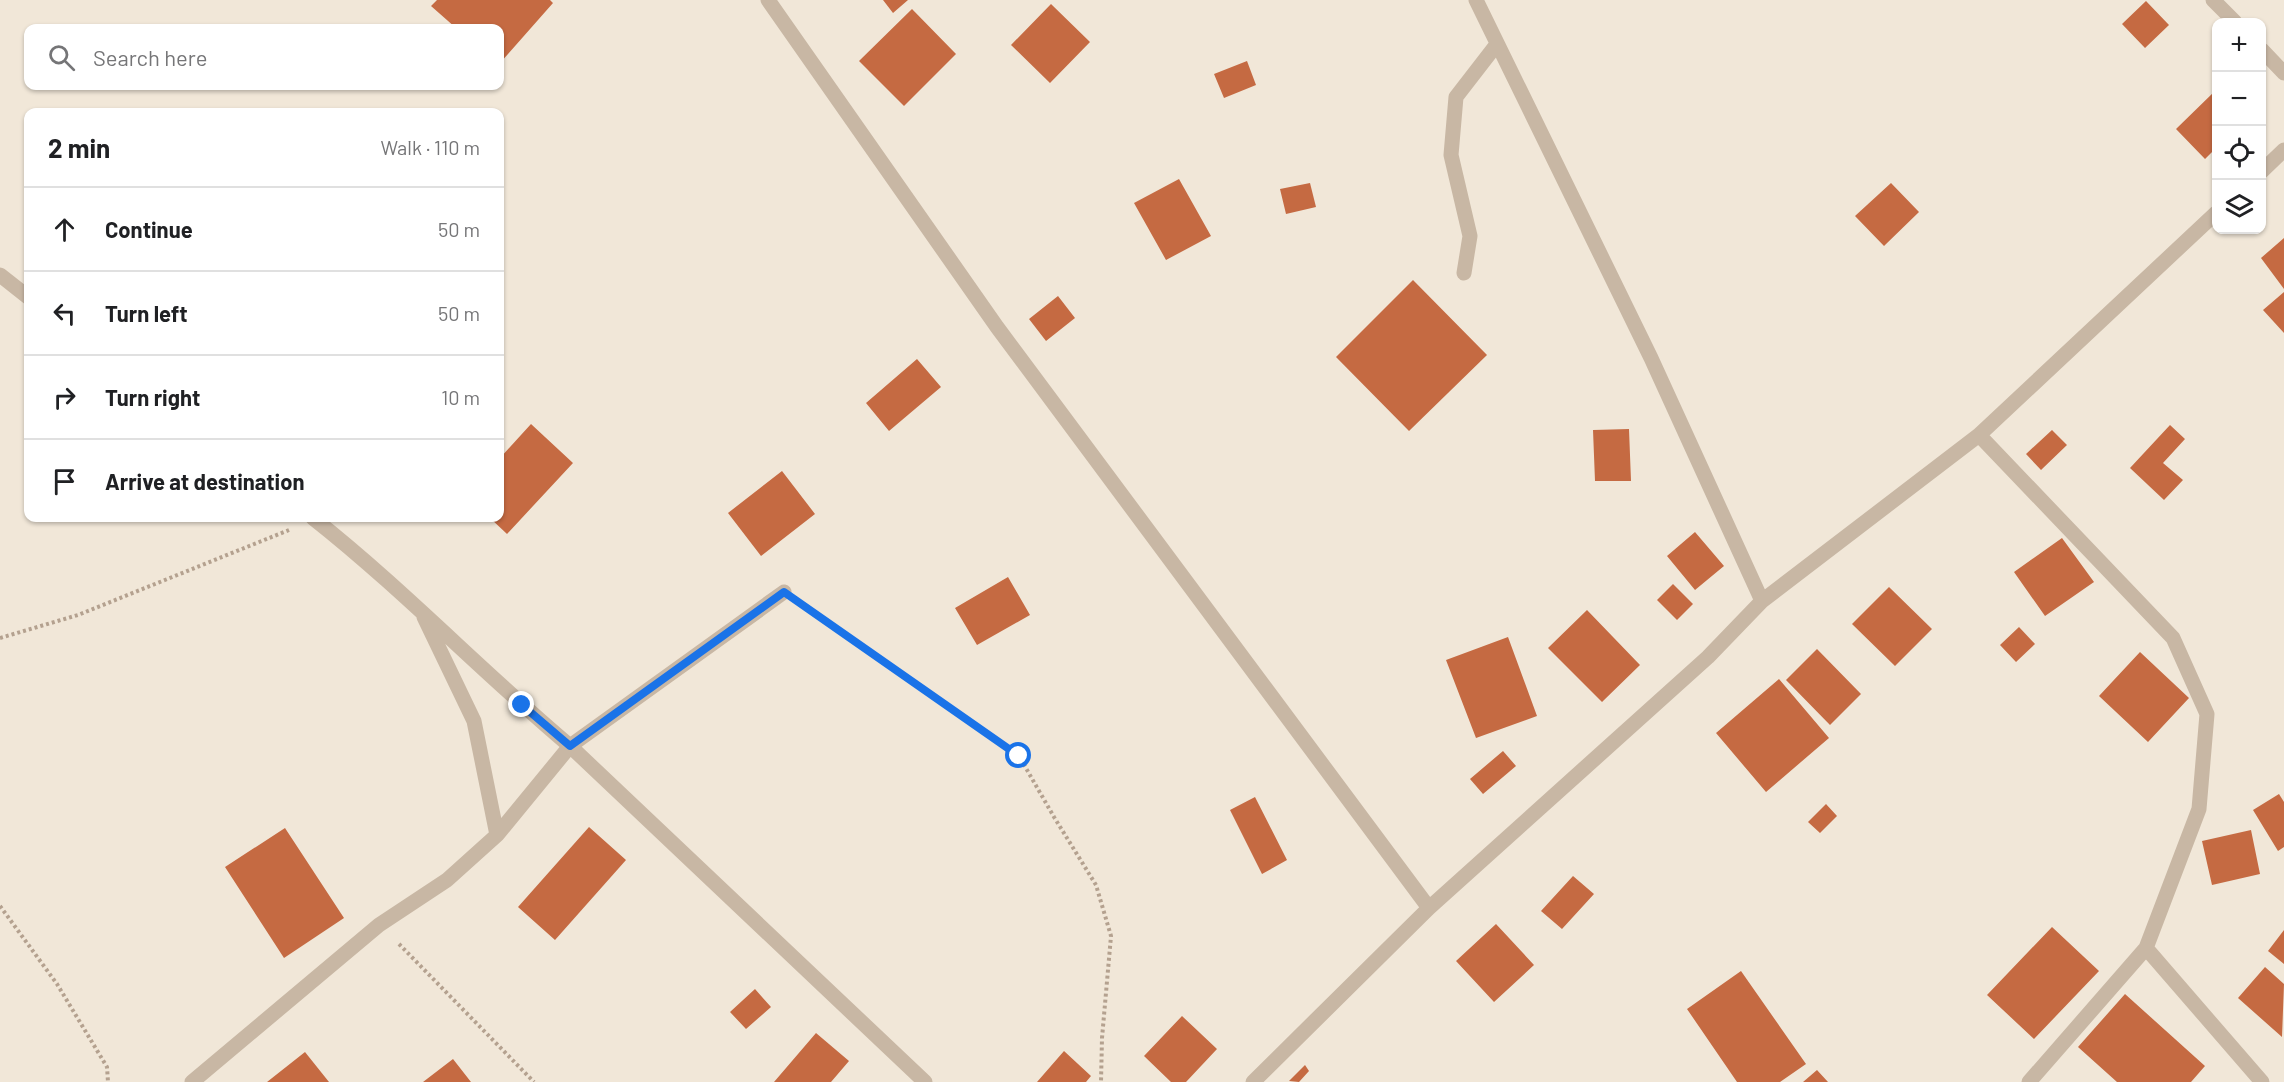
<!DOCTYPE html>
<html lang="en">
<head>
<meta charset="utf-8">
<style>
	:root { --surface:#fff; --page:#f6f6f6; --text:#202124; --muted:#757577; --line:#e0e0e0 }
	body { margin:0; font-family:Barlow,sans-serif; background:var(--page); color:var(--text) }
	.controls { position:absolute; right:18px; top:18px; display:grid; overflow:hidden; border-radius:12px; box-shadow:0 2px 4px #0004 }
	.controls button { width:54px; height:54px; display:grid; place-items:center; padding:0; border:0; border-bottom:2px solid var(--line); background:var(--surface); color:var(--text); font:30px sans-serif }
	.stop { position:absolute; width:18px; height:18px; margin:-14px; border:4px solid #1a73e8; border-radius:50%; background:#fff }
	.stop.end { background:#1a73e8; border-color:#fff; box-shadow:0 2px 6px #0008 }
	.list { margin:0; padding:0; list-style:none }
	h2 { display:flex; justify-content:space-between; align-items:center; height:78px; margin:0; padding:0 24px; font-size:26px }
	h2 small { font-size:20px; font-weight:400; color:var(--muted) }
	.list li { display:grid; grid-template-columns:39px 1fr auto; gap:18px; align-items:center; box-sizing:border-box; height:84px; padding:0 24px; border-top:2px solid var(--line) }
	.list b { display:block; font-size:22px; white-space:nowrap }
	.list em { font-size:20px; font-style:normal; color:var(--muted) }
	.icon { flex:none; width:33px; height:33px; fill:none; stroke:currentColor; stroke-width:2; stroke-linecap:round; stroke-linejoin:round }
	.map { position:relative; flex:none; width:2284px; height:1082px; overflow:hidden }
	.search { position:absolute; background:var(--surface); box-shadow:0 2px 4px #0004; left:24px; top:24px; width:480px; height:66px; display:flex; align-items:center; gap:15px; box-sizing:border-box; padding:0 21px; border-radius:12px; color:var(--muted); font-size:22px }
	.panel { position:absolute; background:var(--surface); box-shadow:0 2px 4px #0004; left:24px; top:108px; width:480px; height:414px; border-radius:12px }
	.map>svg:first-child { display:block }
	.building { fill:#c56a42 }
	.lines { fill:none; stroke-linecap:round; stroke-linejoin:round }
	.path { stroke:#b4a18f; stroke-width:4; stroke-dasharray:3 3; stroke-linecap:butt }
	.minor { stroke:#c8b7a4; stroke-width:15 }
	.route { stroke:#1a73e8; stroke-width:8 }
</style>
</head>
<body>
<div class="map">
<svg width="2284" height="1082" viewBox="0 0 2284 1082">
	<rect width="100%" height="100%" fill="#f1e7d8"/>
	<path class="building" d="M437 0H550L553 3 500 63V28H456L431 6Z
		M883 0H908L893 13Z
		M2146 1 2169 25 2145 48 2122 24Z
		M1051 4 1090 42 1050 83 1011 45Z
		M912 9 956 54 904 106 859 61Z
		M1247 61 1256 85 1224 98 1214 74Z
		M2216 90V148L2205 159 2176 129Z
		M1179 179 1211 236 1166 260 1134 203Z
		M1310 183 1316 207 1286 214 1280 189Z
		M1891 183 1919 212 1884 246 1855 216Z
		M2284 238V289L2261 258Z
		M1413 280 1487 355 1409 431 1336 357Z
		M2284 292V333L2263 310Z
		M1058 296 1075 318 1046 341 1029 319Z
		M917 359 941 387 889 431 866 403Z
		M531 424 573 463 507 534 490 518H500V458Z
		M2170 425 2185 439 2163 463 2183 480 2164 500 2130 468Z
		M1629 429 1631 481H1595L1593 430Z
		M2052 430 2067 445 2041 470 2026 454Z
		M782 471 815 514 761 556 728 513Z
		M1695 532 1724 566 1695 590 1667 556Z
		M2062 538 2094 582 2045 616 2014 572Z
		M1008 577 1030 615 977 645 955 608Z
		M1673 584 1693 604 1677 620 1657 600Z
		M1889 587 1932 629 1895 666 1852 624Z
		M1587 610 1640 665 1602 702 1548 648Z
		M2019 627 2035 644 2016 662 2000 645Z
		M1508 637 1537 716 1476 738 1446 660Z
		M1817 649 1861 694 1830 725 1786 680Z
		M2140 652 2189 698 2148 742 2099 696Z
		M1779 679 1829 738 1766 792 1716 733Z
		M1503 751 1516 766 1483 794 1470 779Z
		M2279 794 2284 802V847L2278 851 2253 810Z
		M1255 797 1287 860 1262 874 1230 810Z
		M1826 804 1837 816 1820 833 1808 822Z
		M589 827 626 860 555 940 518 907Z
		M285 828 344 918 284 958 225 867Z
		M2251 830 2260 874 2212 885 2202 841Z
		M1573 876 1594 894 1562 929 1541 911Z
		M1496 924 1534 965 1494 1002 1456 961Z
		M2052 927 2099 971 2034 1039 1987 995Z
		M2284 930V964L2268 951Z
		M2265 967 2284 984 2282 1037 2238 998Z
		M1741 971 1806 1064 1780 1082H1737L1687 1009Z
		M755 989 771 1007 746 1029 730 1012Z
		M2125 994 2205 1066 2191 1082H2117L2078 1047Z
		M1182 1016 1217 1049 1186 1082H1171L1144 1056Z
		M816 1033 849 1061 831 1082H774Z
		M1064 1051 1091 1076 1086 1082H1037Z
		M305 1052 329 1082H267Z
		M453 1059 471 1082H423Z
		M1305 1065 1309 1071 1299 1082 1289 1081Z
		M1817 1070 1828 1082H1803Z"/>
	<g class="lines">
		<path class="path" d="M805 607 1019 756 1054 817 1096 885 1111 936 1102 1038 1101 1082
			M0 638 78 615 289 530
			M0 906 57 984 107 1067 108 1082
			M399 944 534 1082"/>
		<path class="minor" d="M768 0 997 327 1429 908
			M1476 0 1651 358 1762 601
			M2213 0 2235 22
			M2262 50 2284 73
			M2262 171 2284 150
			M1464 273 1470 236 1451 155 1456 97 1497 44
			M0 275 28 297
			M1979 435 2173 638 2207 714 2199 809 2146 948 2029 1082
			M313 518C403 589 482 672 570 746L925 1082
			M497 835 570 746 784 592
			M2146 948 2262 1082
			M192 1082 379 925 447 880 497 835 474 721 424 617
			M1253 1082 1429 908 1708 657 1762 601 1979 435 2216 213"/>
	</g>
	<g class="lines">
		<path class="route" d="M522 705 570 746 784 592 1019 756"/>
	</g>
</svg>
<div class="controls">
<button>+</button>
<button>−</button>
<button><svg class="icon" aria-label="locate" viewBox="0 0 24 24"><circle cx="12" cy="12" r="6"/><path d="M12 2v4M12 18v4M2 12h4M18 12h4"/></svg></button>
<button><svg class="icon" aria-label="layers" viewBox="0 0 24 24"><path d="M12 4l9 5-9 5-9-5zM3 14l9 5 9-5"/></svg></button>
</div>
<div class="stop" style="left:1019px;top:756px"></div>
<div class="stop end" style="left:522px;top:705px"></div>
<div class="search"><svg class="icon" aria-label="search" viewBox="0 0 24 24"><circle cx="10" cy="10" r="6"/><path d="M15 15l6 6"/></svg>Search here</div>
<section class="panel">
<h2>2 min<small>Walk · 110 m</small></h2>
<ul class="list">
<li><svg class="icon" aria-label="ahead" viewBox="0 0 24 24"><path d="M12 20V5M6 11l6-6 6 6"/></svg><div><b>Continue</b></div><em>50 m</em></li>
<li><svg class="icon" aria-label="left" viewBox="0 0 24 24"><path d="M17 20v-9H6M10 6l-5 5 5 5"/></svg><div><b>Turn left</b></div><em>50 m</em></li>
<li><svg class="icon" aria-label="right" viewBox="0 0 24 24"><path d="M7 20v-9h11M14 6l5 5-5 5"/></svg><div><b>Turn right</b></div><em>10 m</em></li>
<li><svg class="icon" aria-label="arrive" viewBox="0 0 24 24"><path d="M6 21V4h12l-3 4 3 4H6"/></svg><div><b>Arrive at destination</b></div></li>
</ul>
</section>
</div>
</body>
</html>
